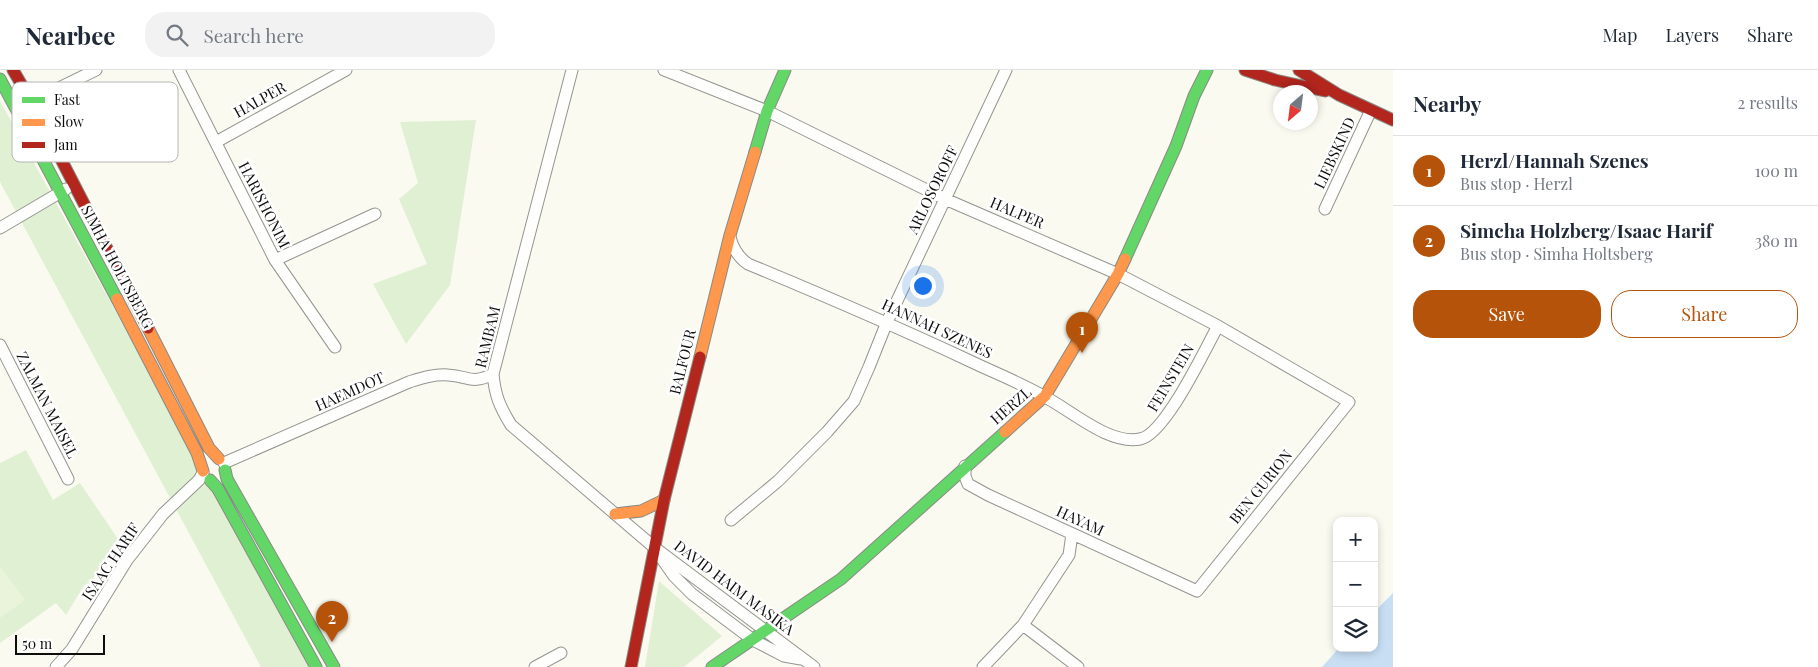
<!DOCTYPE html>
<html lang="en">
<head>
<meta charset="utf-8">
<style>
	:root { --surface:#fff; --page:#f2f2f3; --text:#1f2937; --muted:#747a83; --line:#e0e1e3; --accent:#b45309 }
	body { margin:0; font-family:"Playfair Display",serif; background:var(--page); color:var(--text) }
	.controls { position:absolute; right:15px; bottom:15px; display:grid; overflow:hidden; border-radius:10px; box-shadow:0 2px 8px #0003 }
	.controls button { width:45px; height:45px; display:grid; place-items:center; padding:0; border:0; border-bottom:1px solid var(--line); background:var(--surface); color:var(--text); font:25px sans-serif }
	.compass { position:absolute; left:1273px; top:15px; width:45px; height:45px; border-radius:50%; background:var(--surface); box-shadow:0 2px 8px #0003; rotate:208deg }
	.scale { position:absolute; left:15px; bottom:12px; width:90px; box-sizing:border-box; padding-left:5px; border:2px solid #0d0d0d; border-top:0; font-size:14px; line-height:18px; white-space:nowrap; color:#0d0d0d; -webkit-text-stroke:4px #fff; paint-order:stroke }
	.you { position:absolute; left:922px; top:215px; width:18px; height:18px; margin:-12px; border:4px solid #fff; border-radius:50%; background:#1a73e8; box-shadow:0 0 0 8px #1a73e833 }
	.badge { display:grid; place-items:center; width:32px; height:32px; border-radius:50%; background:var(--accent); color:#fff; font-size:16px; font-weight:700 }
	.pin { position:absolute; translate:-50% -41px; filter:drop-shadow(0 1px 2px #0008) }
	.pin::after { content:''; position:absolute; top:26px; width:18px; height:15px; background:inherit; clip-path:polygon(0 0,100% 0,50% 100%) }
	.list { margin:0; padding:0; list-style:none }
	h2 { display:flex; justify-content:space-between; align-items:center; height:65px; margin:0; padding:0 20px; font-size:21px }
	h2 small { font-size:16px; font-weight:400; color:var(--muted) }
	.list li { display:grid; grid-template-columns:32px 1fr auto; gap:15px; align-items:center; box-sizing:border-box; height:70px; padding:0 20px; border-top:1px solid var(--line) }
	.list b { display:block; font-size:19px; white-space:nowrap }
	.list p { margin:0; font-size:16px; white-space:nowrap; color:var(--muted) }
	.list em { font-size:16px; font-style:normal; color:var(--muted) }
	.actions { display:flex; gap:10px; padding:15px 20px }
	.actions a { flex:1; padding:11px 0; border:1px solid var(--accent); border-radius:20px; text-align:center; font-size:18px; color:var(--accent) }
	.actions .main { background:var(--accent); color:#fff }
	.icon { flex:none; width:28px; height:28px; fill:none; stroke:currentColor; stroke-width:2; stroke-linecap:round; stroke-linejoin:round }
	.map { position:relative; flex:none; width:1393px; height:597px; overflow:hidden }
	header { display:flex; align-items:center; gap:30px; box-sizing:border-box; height:70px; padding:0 25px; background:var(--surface); border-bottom:1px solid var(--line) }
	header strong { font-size:24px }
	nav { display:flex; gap:28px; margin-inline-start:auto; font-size:18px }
	.search { width:350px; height:45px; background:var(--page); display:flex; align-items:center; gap:12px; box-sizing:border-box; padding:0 18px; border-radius:20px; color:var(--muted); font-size:19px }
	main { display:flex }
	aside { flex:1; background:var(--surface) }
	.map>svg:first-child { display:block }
	.green { fill:#e0f0d2 }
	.pitch { fill:#eaf4db }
	.water { fill:#c8dff3 }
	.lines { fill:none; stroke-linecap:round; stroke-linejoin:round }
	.street-casing { stroke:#949490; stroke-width:13 }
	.fast-casing { stroke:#8a8a86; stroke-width:13 }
	.slow-casing { stroke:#8a8a86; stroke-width:13 }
	.jam-casing { stroke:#8a8a86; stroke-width:13 }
	.street { stroke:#fefefd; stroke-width:11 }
	.fast { stroke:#63d668; stroke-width:11 }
	.slow { stroke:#ff974d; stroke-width:11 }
	.jam { stroke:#b3261e; stroke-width:11 }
	.labels { text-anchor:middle; stroke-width:5; stroke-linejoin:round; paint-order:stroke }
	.street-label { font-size:15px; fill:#0d0d0d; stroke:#fff }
	.key { fill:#fff; stroke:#b6b6b6; stroke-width:1 }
	.key-label { font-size:14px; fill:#0d0d0d }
</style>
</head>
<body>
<header>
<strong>Nearbee</strong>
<div class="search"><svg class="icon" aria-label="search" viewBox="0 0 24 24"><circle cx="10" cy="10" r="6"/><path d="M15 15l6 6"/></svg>Search here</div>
<nav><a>Map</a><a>Layers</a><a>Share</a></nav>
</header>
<main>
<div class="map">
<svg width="1393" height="597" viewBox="0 0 1393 597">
	<rect width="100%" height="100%" fill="#fafaf1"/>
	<path class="green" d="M0 31 311 597H261L0 112Z
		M476 50 450 215 406 274 373 214 427 194 399 129 418 113 400 52Z
		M26 380 53 430 80 413 118 469 88 516 85 514 66 545 56 533 0 573V393Z
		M659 511 722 566 684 597H645Z"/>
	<path class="pitch" d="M0 496 25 530 0 548Z"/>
	<path class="water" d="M1393 523V597H1322L1339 578H1374V542Z"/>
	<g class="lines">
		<g class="street-casing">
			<path id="street" d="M179 0 275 190 335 277
				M572 0 493 304C495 326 500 337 511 355L655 478 814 597
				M664 0 767 41 945 129 1118 204 1218 256 1349 332 1197 521 988 425 968 414 965 406V396
				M26 34 96 0
				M216 72 346 0
				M1325 139 1371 40
				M0 158 66 119
				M730 167C733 179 738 187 748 194 823 225 897 257 970 291 995 303 1021 313 1045 327 1072 341 1109 375 1140 369 1165 365 1205 279 1218 256
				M275 190 375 144
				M0 275 68 409
				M224 393 409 312C422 308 434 304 448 305 469 306 471 315 493 304
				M731 450 778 411 827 362 854 331 869 297 887 252 1006 0
				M660 486 674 506 692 524 753 570 784 586 801 589
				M1023 555 1069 485 1072 464
				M56 597 72 579 127 490 163 444 199 410 203 403
				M535 597 561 583
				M983 597 1023 555 1078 597"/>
		</g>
		<g class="fast-casing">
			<path id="fast" d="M0 9 117 229
				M755 82 767 41 785 0
				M1125 189 1176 76 1194 26 1207 0
				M225 400 227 409 334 597
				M210 410 218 419 316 597
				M712 597 841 509 1005 362"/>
		</g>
		<g class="slow-casing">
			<path id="slow" d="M117 229 197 383 203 401
				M148 258 209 378 219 389
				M700 287 730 165 755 82
				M1005 362 1045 326 1118 204 1125 189
				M615 444 641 441 664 430"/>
		</g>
		<g class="jam-casing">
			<path id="jam" d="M13 0 31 31 148 258
				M1245 0 1275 10 1325 21
				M1299 0 1339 25 1393 50
				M631 597 664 430 700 287"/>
		</g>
		<use href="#street" class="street"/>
		<use href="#fast" class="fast"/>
		<use href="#slow" class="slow"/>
		<use href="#jam" class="jam"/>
	</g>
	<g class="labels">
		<g class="street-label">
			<text transform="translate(260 30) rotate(-29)" y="5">HALPER</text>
			<text transform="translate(1335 83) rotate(-65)" y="5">LIEBSKIND</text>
			<text transform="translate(933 120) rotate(-64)" y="5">ARLOSOROFF</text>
			<text transform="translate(264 135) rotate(63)" y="5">HARISHONIM</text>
			<text transform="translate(1017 143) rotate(23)" y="5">HALPER</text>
			<text transform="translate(117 197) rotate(62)" y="5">SIMHA HOLTSBERG</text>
			<text transform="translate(937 259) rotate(25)" y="5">HANNAH SZENES</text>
			<text transform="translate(488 267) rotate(-76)" y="5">RAMBAM</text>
			<text transform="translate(683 292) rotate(-76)" y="5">BALFOUR</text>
			<text transform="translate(1171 308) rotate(-59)" y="5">FEINSTEIN</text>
			<text transform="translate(350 322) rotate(-24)" y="5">HAEMDOT</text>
			<text transform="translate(47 335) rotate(63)" y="5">ZALMAN MAISEL</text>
			<text transform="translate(1011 336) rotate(-41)" y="5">HERZL</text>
			<text transform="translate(1261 417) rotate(-51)" y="5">BEN GURION</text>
			<text transform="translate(1080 451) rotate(25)" y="5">HAYAM</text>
			<text transform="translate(111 492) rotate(-56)" y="5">ISAAC HARIF</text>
			<text transform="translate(734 518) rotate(37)" y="5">DAVID HAIM MASIKA</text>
		</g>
	</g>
	<rect x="12" y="12" width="166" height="80" rx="8" class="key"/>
	<rect x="22" y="27" width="23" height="6" fill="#63d668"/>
	<rect x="22" y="49" width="23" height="7" fill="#ff974d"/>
	<rect x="22" y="72" width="23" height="6" fill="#b3261e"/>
	<g class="key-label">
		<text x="54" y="35">Fast</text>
		<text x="54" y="57">Slow</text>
		<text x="54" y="80">Jam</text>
	</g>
</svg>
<div class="controls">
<button>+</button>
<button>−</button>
<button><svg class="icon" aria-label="layers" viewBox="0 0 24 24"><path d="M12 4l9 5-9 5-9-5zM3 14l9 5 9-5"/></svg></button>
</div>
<svg class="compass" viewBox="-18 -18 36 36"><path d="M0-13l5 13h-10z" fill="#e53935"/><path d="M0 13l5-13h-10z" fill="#747a83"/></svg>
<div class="scale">50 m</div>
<div class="you"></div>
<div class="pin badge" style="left:1082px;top:283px">1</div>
<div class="pin badge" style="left:332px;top:572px">2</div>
</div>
<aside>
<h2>Nearby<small>2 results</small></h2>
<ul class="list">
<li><span class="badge">1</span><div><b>Herzl/Hannah Szenes</b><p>Bus stop · Herzl</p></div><em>100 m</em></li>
<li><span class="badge">2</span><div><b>Simcha Holzberg/Isaac Harif</b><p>Bus stop · Simha Holtsberg</p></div><em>380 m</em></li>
</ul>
<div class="actions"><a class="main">Save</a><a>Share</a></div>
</aside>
</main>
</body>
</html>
